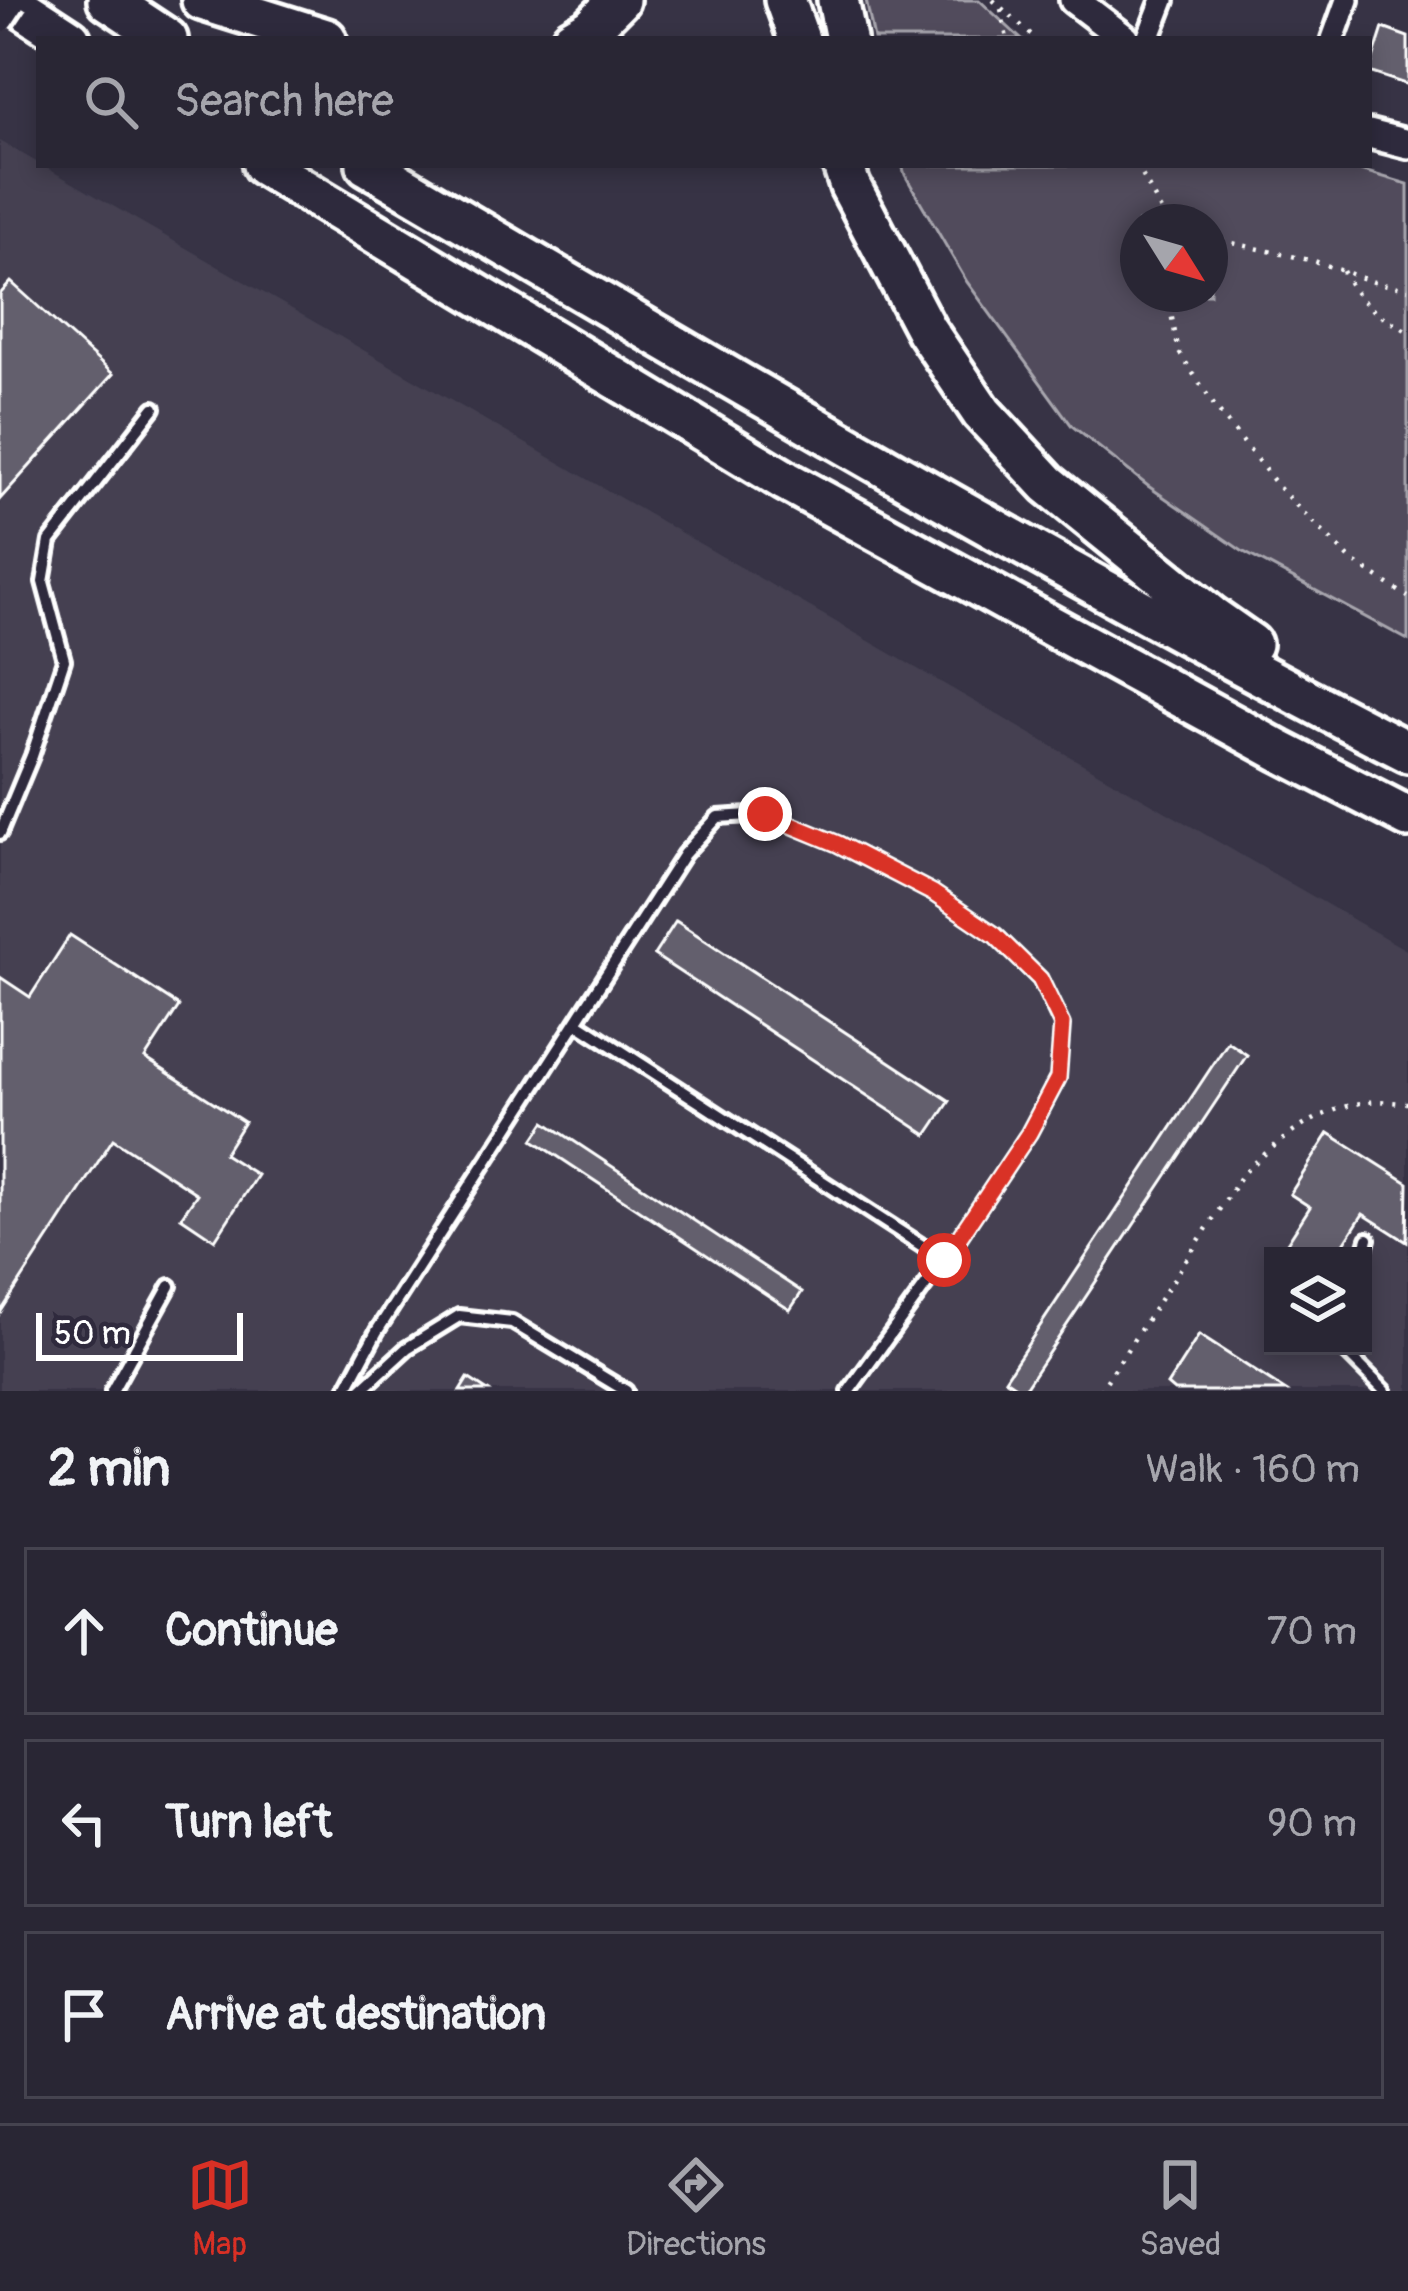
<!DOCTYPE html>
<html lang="en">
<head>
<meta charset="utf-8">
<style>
	:root { --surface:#292634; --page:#312e3c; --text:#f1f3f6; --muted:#a5a5ac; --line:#45434f; --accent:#d93025 }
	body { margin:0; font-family:Pangolin,sans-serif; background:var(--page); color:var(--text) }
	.controls { position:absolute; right:36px; bottom:36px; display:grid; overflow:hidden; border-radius:0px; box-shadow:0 6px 18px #0003 }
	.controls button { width:108px; height:108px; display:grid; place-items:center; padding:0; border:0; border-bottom:3px solid var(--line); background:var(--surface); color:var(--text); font:60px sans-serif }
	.compass { position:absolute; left:1120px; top:204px; width:108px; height:108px; border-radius:50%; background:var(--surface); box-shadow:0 6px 18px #0003; rotate:127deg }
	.scale { position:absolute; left:36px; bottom:30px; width:207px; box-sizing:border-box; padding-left:12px; border:6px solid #fff; border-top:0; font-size:33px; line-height:42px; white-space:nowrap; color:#fff; -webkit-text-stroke:9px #2f2a3d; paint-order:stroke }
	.stop { position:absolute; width:36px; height:36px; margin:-27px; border:9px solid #d93025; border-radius:50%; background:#fff }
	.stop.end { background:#d93025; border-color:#fff; box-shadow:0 3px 12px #0008 }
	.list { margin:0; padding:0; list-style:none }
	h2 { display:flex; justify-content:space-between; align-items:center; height:156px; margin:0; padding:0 48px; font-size:51px }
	h2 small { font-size:39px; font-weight:400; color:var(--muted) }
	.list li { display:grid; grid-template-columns:78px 1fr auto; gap:36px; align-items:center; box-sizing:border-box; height:168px; margin:0 24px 24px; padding:0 24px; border:3px solid var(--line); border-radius:0px }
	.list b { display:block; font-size:45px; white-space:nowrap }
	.list em { font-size:39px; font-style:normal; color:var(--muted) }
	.icon { flex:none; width:66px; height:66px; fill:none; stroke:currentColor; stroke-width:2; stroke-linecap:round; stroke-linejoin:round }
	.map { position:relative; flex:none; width:1408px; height:1391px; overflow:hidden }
	.search { position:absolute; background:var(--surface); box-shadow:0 6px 18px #0003; left:36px; right:36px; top:36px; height:132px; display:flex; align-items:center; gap:30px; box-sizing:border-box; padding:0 42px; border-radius:0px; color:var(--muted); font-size:45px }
	.sheet { height:732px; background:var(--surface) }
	nav { display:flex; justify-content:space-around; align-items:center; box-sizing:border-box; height:168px; border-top:3px solid var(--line); background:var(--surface); font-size:33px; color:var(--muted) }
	nav a { display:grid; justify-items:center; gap:6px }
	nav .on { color:var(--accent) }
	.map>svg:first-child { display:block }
	.built { fill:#444051; fill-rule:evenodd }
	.green { fill:#514c5c; stroke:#a8a6ae; stroke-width:3; fill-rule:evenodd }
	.building { fill:#635f6d; stroke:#fff; stroke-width:3 }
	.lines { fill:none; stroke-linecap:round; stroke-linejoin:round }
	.service-casing { stroke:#fff; stroke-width:20 }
	.minor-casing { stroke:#fff; stroke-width:30 }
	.tertiary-casing { stroke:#fff; stroke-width:36 }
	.motorway-casing { stroke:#fff; stroke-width:48 }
	.path { stroke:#fff; stroke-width:4.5; stroke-dasharray:3 9; stroke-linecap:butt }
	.service { stroke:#2f2a3d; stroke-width:10 }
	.minor { stroke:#2f2a3d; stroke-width:21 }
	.tertiary { stroke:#2f2a3d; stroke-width:27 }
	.motorway { stroke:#2f2a3d; stroke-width:39 }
	.tertiary-bridge-casing { stroke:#fff; stroke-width:36; stroke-linecap:butt }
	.tertiary-bridge { stroke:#2f2a3d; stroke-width:27 }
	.route { stroke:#d93025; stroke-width:15 }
</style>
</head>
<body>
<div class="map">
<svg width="1408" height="1391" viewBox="0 0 1408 1391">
	<rect width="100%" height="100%" fill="#373345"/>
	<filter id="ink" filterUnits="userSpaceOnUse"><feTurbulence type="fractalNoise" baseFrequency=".00833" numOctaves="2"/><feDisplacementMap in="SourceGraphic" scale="24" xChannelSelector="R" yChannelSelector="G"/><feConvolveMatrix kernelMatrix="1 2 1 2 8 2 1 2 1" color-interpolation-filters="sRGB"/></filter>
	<g filter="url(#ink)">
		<path class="built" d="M0 141 1408 951V1391H0ZM1273 1256H1363V1346H1273Z"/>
		<path class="green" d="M866 0H979L1021 39H874Z
			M902 165H1343L1408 184V640L1242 551 1148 486 1072 426 967 282 905 175ZM1138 222H1210V294H1138Z"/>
		<path class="building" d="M1383 28 1408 37V85L1369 72Z
			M11 282 113 374 0 499V294Z
			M676 921 950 1101 927 1135 654 955Z
			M70 935 179 1006 145 1058 244 1122 224 1154 257 1175 215 1240 181 1217 197 1194 113 1139 0 1313V977L30 997Z
			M1228 1042 1247 1055 1023 1391 1005 1379Z
			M545 1122 802 1292 790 1310 533 1140Z
			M1329 1133 1408 1183 1407 1242 1363 1214 1336 1256H1308L1287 1243 1310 1207 1290 1194Z
			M1199 1335 1286 1391H1174L1167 1385Z
			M468 1378 488 1391H460Z"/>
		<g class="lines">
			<g class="service-casing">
				<path id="service" d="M0 833 32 756 64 660 43 582 50 541 154 408
					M576 1022 944 1260
					M1363 1256 1368 1239
					M1340 1346 1385 1391
					M112 1391 170 1286
					M345 1391 377 1331 684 854 718 817 765 814 838 844 933 893 995 935 1040 979 1062 1025 1058 1078 1029 1133 944 1260 849 1391
					M360 1391 407 1348 459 1316 512 1322 626 1391"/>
			</g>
			<g class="minor-casing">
				<path id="minor" d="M1148 39 1163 0
					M1333 39 1347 0"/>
			</g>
			<g class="tertiary-casing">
				<path id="tertiary" d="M1074 0 1125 39
					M1369 134 1408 144"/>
			</g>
			<g class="motorway-casing">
				<path id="motorway" d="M10 0 70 39
					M108 0 167 39
					M202 0 326 39
					M785 0 799 39
					M838 0 846 39
					M572 39 591 28 619 0
					M263 165 786 481 1280 751 1408 817
					M367 165C710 367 1054 570 1408 752
					M843 165 850 186 926 330 982 413 1048 484 1211 616 1251 644"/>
			</g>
			<path class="path" d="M993 0 1036 39
				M1001 9 1007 39
				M1137 165 1167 222
				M1210 238 1314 261 1377 283 1408 289
				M1343 271C1357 301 1378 316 1408 331
				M1167 294 1179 352 1216 408 1282 491 1350 559 1408 597
				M1100 1391 1242 1175C1277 1141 1318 1108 1368 1102 1381 1100 1395 1103 1408 1103"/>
			<use href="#service" class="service"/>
			<use href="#minor" class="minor"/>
			<use href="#tertiary" class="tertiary"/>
			<use href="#motorway" class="motorway"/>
			<g class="tertiary-bridge-casing">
				<path id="tertiary-bridge" d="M0 18 12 0"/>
			</g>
			<use href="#tertiary-bridge" class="tertiary-bridge"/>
		</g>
	</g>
	<g class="lines" filter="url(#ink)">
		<path class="route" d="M765 814 838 844 933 893 995 935 1040 979 1062 1024 1058 1078 1029 1133 944 1260"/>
	</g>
</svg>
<div class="controls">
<button><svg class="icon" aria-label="layers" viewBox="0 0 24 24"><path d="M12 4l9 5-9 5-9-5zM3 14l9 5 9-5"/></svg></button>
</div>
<svg class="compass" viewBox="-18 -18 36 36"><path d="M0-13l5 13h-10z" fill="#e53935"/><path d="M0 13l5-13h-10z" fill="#a5a5ac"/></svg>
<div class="scale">50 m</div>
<div class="stop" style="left:944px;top:1260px"></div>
<div class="stop end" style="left:765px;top:814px"></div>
<div class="search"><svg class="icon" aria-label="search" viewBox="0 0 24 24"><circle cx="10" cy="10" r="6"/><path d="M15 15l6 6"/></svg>Search here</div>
</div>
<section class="sheet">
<h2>2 min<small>Walk · 160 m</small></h2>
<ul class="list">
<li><svg class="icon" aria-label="ahead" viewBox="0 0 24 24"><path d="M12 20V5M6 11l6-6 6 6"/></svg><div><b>Continue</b></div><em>70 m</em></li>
<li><svg class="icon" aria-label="left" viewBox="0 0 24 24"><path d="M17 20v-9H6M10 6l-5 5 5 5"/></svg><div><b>Turn left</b></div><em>90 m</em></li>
<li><svg class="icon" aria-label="arrive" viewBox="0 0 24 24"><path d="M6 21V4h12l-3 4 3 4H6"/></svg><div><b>Arrive at destination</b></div></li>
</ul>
</section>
<nav>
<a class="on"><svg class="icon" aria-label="map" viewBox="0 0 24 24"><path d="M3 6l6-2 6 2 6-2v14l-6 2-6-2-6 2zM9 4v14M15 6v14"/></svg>Map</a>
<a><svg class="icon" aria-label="directions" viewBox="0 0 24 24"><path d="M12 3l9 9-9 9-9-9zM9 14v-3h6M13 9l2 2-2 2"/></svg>Directions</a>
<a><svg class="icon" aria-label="saved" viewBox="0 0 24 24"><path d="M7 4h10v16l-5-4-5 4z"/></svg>Saved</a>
</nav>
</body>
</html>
